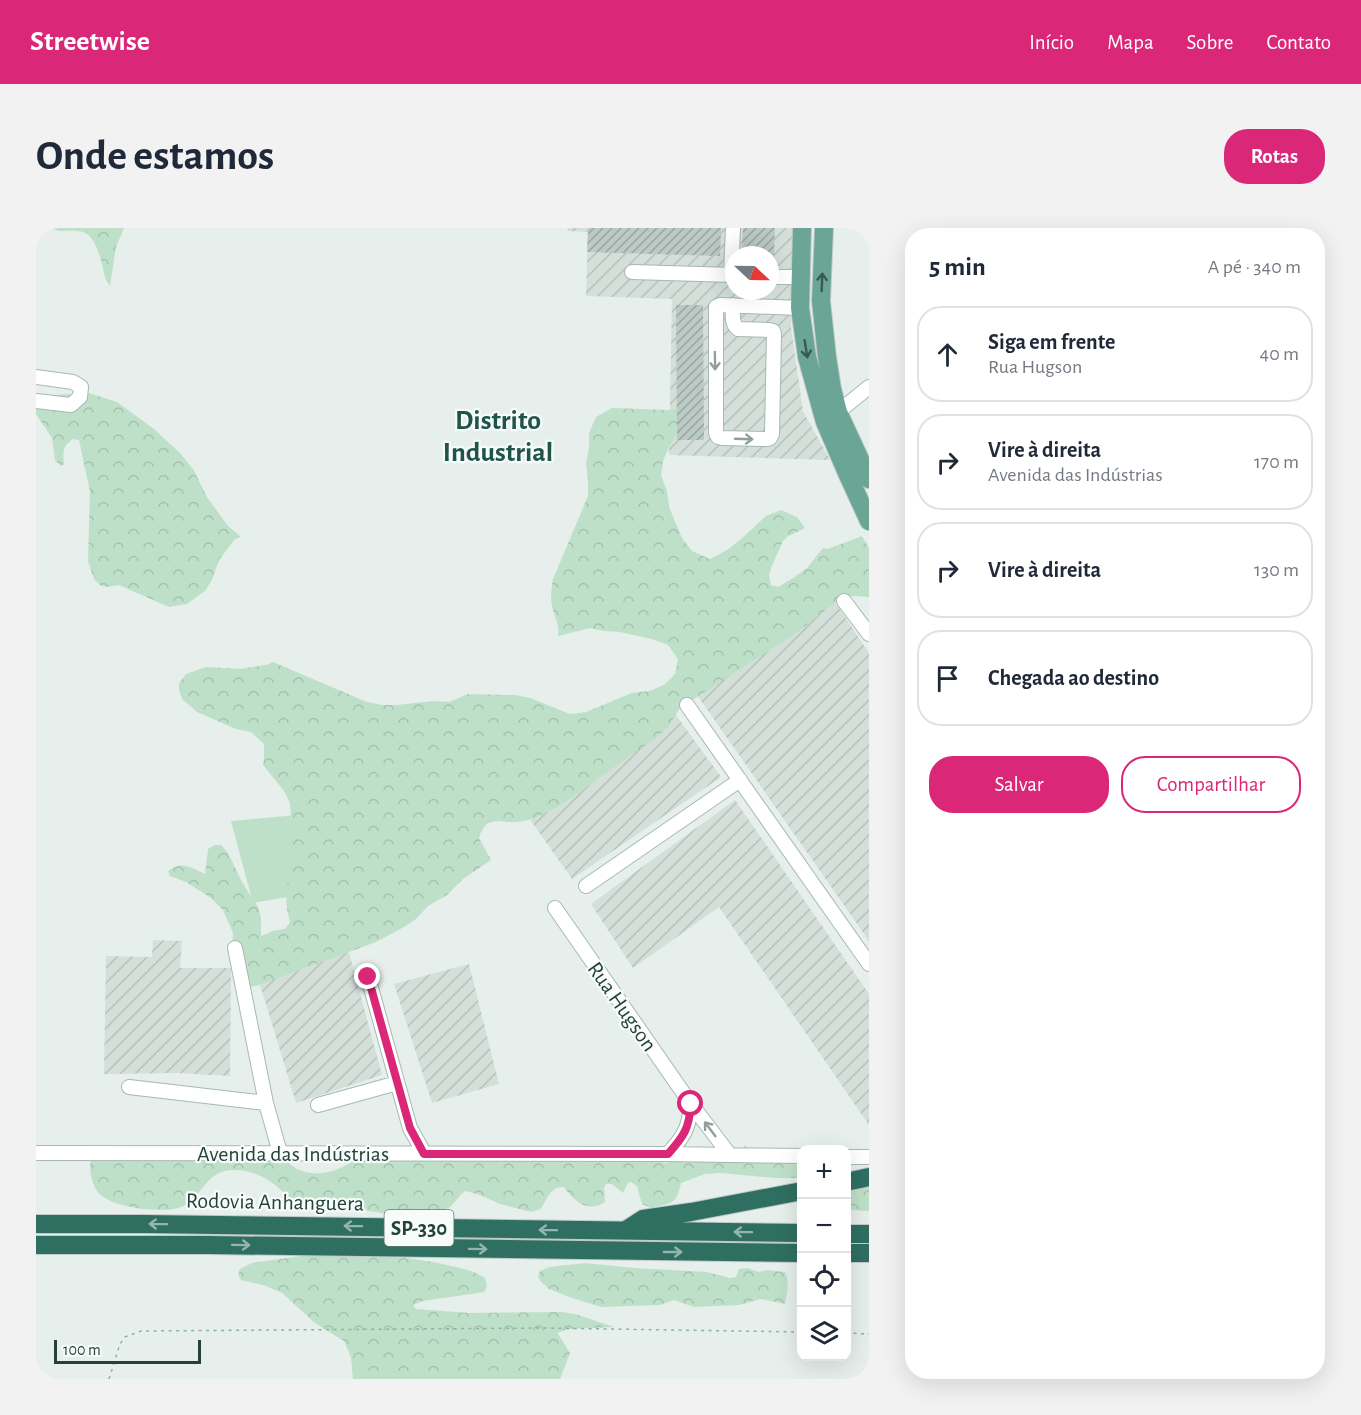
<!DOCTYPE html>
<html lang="pt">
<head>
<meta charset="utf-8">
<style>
	:root { --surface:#fff; --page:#f2f2f3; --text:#1f2937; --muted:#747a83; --line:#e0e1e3; --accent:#db2777 }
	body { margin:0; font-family:"Alegreya Sans",sans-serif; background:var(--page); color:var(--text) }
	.controls { position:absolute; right:18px; bottom:18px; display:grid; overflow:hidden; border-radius:12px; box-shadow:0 6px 24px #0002 }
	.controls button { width:54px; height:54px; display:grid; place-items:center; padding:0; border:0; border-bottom:2px solid var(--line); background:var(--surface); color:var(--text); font:30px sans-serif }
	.compass { position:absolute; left:689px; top:18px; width:54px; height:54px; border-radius:50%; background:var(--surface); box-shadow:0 6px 24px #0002; rotate:112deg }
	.scale { position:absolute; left:18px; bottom:15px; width:147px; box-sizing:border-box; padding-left:6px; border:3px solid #24423a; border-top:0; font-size:16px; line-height:21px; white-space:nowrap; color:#24423a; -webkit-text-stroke:4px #f7fbf9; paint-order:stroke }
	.stop { position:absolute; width:18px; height:18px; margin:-14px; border:4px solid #db2777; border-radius:50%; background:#fff }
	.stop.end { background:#db2777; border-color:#fff; box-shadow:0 2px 6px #0008 }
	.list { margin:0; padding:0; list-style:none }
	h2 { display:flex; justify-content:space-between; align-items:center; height:78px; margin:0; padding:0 24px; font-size:26px }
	h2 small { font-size:20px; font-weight:400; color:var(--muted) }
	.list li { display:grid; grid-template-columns:39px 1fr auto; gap:18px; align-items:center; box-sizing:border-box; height:96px; margin:0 12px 12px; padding:0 12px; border:2px solid var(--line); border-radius:24px }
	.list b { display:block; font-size:22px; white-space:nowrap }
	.list p { margin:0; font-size:20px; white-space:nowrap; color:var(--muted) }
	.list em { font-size:20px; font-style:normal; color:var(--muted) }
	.actions { display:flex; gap:12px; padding:18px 24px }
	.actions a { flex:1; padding:14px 0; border:2px solid var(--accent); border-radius:24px; text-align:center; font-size:21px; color:var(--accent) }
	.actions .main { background:var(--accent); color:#fff }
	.icon { flex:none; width:33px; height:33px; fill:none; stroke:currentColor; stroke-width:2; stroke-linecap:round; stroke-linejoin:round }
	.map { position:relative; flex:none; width:833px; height:1151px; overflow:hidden; border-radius:24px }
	header { display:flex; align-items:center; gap:36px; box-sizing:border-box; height:84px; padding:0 30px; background:var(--accent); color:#fff }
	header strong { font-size:28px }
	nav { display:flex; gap:33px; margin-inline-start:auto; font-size:21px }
	.intro { display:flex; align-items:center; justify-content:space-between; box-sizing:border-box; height:144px; padding:0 36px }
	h1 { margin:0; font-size:42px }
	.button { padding:15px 27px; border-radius:24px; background:var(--accent); color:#fff; font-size:21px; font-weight:700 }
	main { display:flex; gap:36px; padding:0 36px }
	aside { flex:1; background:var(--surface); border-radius:24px; box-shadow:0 6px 24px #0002 }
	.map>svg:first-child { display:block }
	.industrial { fill:url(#industrial-furrows); fill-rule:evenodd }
	.grass { fill:#bfe0c8 }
	.forest { fill:url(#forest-crowns) }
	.building { fill:url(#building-hatch) }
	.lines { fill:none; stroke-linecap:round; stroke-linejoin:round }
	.minor-casing { stroke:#a8b8b2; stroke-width:16 }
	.major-casing { stroke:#c2cac8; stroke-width:20 }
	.highway-casing { stroke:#c2cac8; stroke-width:20 }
	.path { stroke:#86b3a5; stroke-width:1.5; stroke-dasharray:3 4.5; stroke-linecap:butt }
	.minor { stroke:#fff; stroke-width:14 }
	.major { stroke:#6aa596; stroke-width:18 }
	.highway { stroke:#2f6f62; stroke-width:18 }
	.oneway { stroke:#365b51 }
	.oneway2 { stroke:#92a09c }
	.oneway3 { stroke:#93b5ae }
	.route { stroke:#db2777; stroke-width:8 }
	.labels { text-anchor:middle; stroke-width:4.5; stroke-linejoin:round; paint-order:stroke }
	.shield { fill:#f7fbf9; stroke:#637a73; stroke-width:1.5 }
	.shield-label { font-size:21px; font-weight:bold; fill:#24423a }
	.street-label { font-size:22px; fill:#24423a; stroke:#f7fbf9 }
	.district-label { font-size:28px; font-weight:bold; fill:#1f5548; stroke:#f7fbf9 }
</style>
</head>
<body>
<header>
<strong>Streetwise</strong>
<nav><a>Início</a><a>Mapa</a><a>Sobre</a><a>Contato</a></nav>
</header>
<div class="intro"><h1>Onde estamos</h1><a class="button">Rotas</a></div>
<main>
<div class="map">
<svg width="833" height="1151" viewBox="0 0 833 1151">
	<defs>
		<pattern id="industrial-furrows" width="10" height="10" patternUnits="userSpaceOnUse" patternTransform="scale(1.5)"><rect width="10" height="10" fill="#d4dfda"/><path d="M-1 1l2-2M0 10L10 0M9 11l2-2" fill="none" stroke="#b6c1bc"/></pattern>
		<pattern id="forest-crowns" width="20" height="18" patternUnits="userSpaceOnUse" patternTransform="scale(1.5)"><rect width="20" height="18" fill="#bfe0c8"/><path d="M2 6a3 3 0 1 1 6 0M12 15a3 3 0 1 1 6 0" fill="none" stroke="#a4c1ad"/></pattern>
		<pattern id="building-hatch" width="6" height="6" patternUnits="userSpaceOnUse" patternTransform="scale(1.5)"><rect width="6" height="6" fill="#bbcac4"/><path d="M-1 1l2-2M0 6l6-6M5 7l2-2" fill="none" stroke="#98a6a0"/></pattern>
	</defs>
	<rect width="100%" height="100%" fill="#e6efeb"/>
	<path class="industrial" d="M531 0H757L755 99 767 183 794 232 633 227 636 71 550 68 552 4 532 3ZM698 27H734V63H698Z
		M797 371 833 425V713L659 464Z
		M639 486 685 549 536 651 493 590Z
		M699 572 833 766V897L683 679 597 740 555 676Z
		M117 712 146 713 144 740H195L194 848 141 845 68 846 70 728 116 729Z
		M312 721 346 847 260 875 222 750Z
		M433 736 463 856 396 875 358 756Z"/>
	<path class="grass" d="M260 587 275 665 217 675 195 593Z"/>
	<path class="forest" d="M13 0H88L80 19 74 58 70 52C65 36 62 3 41 3 28 2 27 5 13 0Z
		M53 165 81 174 118 201 144 225 157 241 171 269 192 298 205 309 199 311 183 332 176 352 169 363 151 376 133 379 83 357 71 359 64 357 58 351 52 333 54 264 43 212 37 211C26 219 27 223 28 236L25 238 19 232 16 210 0 186V168Z
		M576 180 632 182 640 181 643 202 634 217 627 233 625 247 631 263 633 279 646 310 656 323 674 331 691 322 704 312 730 288 745 282 761 289 769 300 751 309 747 313 735 340 733 348 735 357 742 359 757 350 771 340 787 320 792 321 826 308 833 320V369L818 368 805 370 759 406 644 480 632 499 620 510C600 524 581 537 562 551 539 567 510 591 481 594 463 595 450 586 443 610L455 632 427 651 411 667 392 678 380 691 368 699 340 714 223 757 215 759 209 756 196 723 197 705 187 682 175 670 150 654 134 648 132 643C146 632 155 640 169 646L172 621 178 617H185L192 625 206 654 222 679 225 690V708L237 703 249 701 254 694 251 681 250 667 257 615 254 575 248 563 227 537 228 531V516L215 504 200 501 161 484 146 471 143 462V455L150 446 170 439 204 441 230 437 237 434 331 474 346 477H361L397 473 413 474 432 466 479 467 494 470 534 486 550 484 596 465 613 463 628 457 639 446 642 431 632 417 616 411 584 404 568 403 554 400 522 408C523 394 520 394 517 382 514 371 515 362 517 351L552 268V252L550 235 553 221V205L560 189Z
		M709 917 718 927 727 931 765 937 766 950H740L684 945 669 946 645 955C640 978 636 974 615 980L606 976 601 958 595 954 592 955 587 965 576 956H570L568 960 569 974C551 985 539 974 528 959 515 958 511 971 505 981L495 984 464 976 444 967 430 963C421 967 419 978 410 981 407 983 401 983 397 984 391 985 385 987 379 987 364 988 348 985 333 983 324 981 316 977 307 977 292 976 276 979 261 974 252 970 247 963 239 957 229 949 216 943 202 942 169 940 169 967 147 978 130 987 72 980 61 963 55 953 52 939 56 928L245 927C249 931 254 937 259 940 285 953 305 940 327 928L609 931 631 935 634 933 701 927Z
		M833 954V983L811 982 810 956Z
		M272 1027C320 1027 368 1026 415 1038 428 1041 439 1043 449 1050L451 1058 448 1064 387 1073 377 1077 380 1081 433 1085 526 1084 539 1086 578 1099 534 1101 523 1104 522 1106 534 1125 524 1151H317L315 1129 308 1113 279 1095 246 1065 230 1058 205 1052 202 1047 204 1041 216 1035Z
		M549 1035 599 1040 671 1044 694 1050 700 1049 703 1041 711 1040 723 1044 731 1042 749 1044C754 1054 751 1066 749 1076L725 1071 703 1077 658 1079 638 1072 624 1077 565 1079 536 1070 513 1061 505 1054 502 1048 504 1043 513 1039Z"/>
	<path class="building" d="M552 0H685L684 28 551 24Z
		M707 0H739L738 27 706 26Z
		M640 77H667L668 212H641Z"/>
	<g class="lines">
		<g class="minor-casing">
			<path id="minor" d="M596 44 698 47
				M695 47 697 0
				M734 49H765
				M697 77C697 86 695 96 702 101L733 102 737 103 738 106 736 206 734 210 731 211 686 210 682 209 680 205V79L684 77 764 80
				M0 149 37 154 45 159 44 169 35 177 0 173
				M802 184 833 159
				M808 373 833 406
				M651 477 833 736
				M550 658 704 552
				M519 680 655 876 693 926
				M199 720 230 875
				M332 749 374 900 388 925
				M93 859 230 875 244 925
				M282 877 361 855
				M0 925 632 926 766 928
				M632 926C648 908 653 901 655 876
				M810 929H833"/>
		</g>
		<g class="major-casing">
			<path id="major" d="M766 0 764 80 771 129 789 194 811 245 833 293
				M788 0 785 73 791 129 796 161 802 184 833 251"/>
		</g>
		<g class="highway-casing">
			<path id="highway" d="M810 954 833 949
				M0 996H107L766 1005
				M590 1002 607 991 655 984 766 963
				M810 1006H833
				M0 1017H173L766 1025
				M810 1025H833"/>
		</g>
		<path class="path" d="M810 1105 833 1106
			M73 1151 84 1116 89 1109 105 1103 508 1100 766 1104"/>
		<use href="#minor" class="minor"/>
		<use href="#major" class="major"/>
		<use href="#highway" class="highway"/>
	</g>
	<defs><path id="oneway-shaft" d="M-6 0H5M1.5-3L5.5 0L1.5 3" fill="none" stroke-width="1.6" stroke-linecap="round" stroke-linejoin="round" transform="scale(1.5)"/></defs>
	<g class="oneway">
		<use href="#oneway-shaft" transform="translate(786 54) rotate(-88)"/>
		<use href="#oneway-shaft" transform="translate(770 121) rotate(81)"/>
	</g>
	<g class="oneway2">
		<use href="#oneway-shaft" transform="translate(679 133) rotate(89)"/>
		<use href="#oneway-shaft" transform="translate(708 211) rotate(2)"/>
		<use href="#oneway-shaft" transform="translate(674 901) rotate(-127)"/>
	</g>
	<g class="oneway3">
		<use href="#oneway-shaft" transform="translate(122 996) rotate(-179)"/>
		<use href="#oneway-shaft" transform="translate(317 998) rotate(-179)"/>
		<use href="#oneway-shaft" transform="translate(512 1002) rotate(-179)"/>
		<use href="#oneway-shaft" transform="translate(707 1004) rotate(-179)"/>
		<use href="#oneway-shaft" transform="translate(205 1017) rotate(1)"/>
		<use href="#oneway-shaft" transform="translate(442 1021) rotate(1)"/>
		<use href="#oneway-shaft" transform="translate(637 1024)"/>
	</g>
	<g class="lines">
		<path class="route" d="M332 749 374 900 388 926H632C648 908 653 901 655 876"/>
	</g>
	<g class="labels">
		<rect class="shield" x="348.5" y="982" width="69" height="36" rx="4.5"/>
		<g class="shield-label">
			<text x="383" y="1007">SP-330</text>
		</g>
		<g class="street-label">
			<text transform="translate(587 778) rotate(55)" y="8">Rua Hugson</text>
			<text x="257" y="933">Avenida das Indústrias</text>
			<text transform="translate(239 973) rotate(1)" y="8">Rodovia Anhanguera</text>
		</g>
		<g class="district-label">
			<text x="462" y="201">Distrito<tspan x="462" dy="32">Industrial</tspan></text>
		</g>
	</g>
</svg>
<div class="controls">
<button>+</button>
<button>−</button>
<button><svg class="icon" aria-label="locate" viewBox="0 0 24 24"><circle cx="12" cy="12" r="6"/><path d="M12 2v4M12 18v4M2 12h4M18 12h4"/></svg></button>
<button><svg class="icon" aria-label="layers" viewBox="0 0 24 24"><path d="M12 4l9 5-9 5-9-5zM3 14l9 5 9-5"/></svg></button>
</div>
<svg class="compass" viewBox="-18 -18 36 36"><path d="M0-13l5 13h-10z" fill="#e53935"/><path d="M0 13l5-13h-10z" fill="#747a83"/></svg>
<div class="scale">100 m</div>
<div class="stop" style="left:655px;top:876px"></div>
<div class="stop end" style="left:332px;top:749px"></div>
</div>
<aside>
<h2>5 min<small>A pé · 340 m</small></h2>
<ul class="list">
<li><svg class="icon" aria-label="ahead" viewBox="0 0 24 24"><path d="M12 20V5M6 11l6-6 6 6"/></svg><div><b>Siga em frente</b><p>Rua Hugson</p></div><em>40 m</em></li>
<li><svg class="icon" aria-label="right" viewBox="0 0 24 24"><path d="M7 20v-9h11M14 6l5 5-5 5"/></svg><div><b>Vire à direita</b><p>Avenida das Indústrias</p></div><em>170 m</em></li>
<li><svg class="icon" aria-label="right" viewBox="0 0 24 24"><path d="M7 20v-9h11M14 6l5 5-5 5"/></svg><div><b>Vire à direita</b></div><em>130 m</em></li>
<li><svg class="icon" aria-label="arrive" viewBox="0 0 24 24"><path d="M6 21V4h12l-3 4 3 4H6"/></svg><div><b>Chegada ao destino</b></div></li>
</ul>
<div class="actions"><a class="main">Salvar</a><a>Compartilhar</a></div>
</aside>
</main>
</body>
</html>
